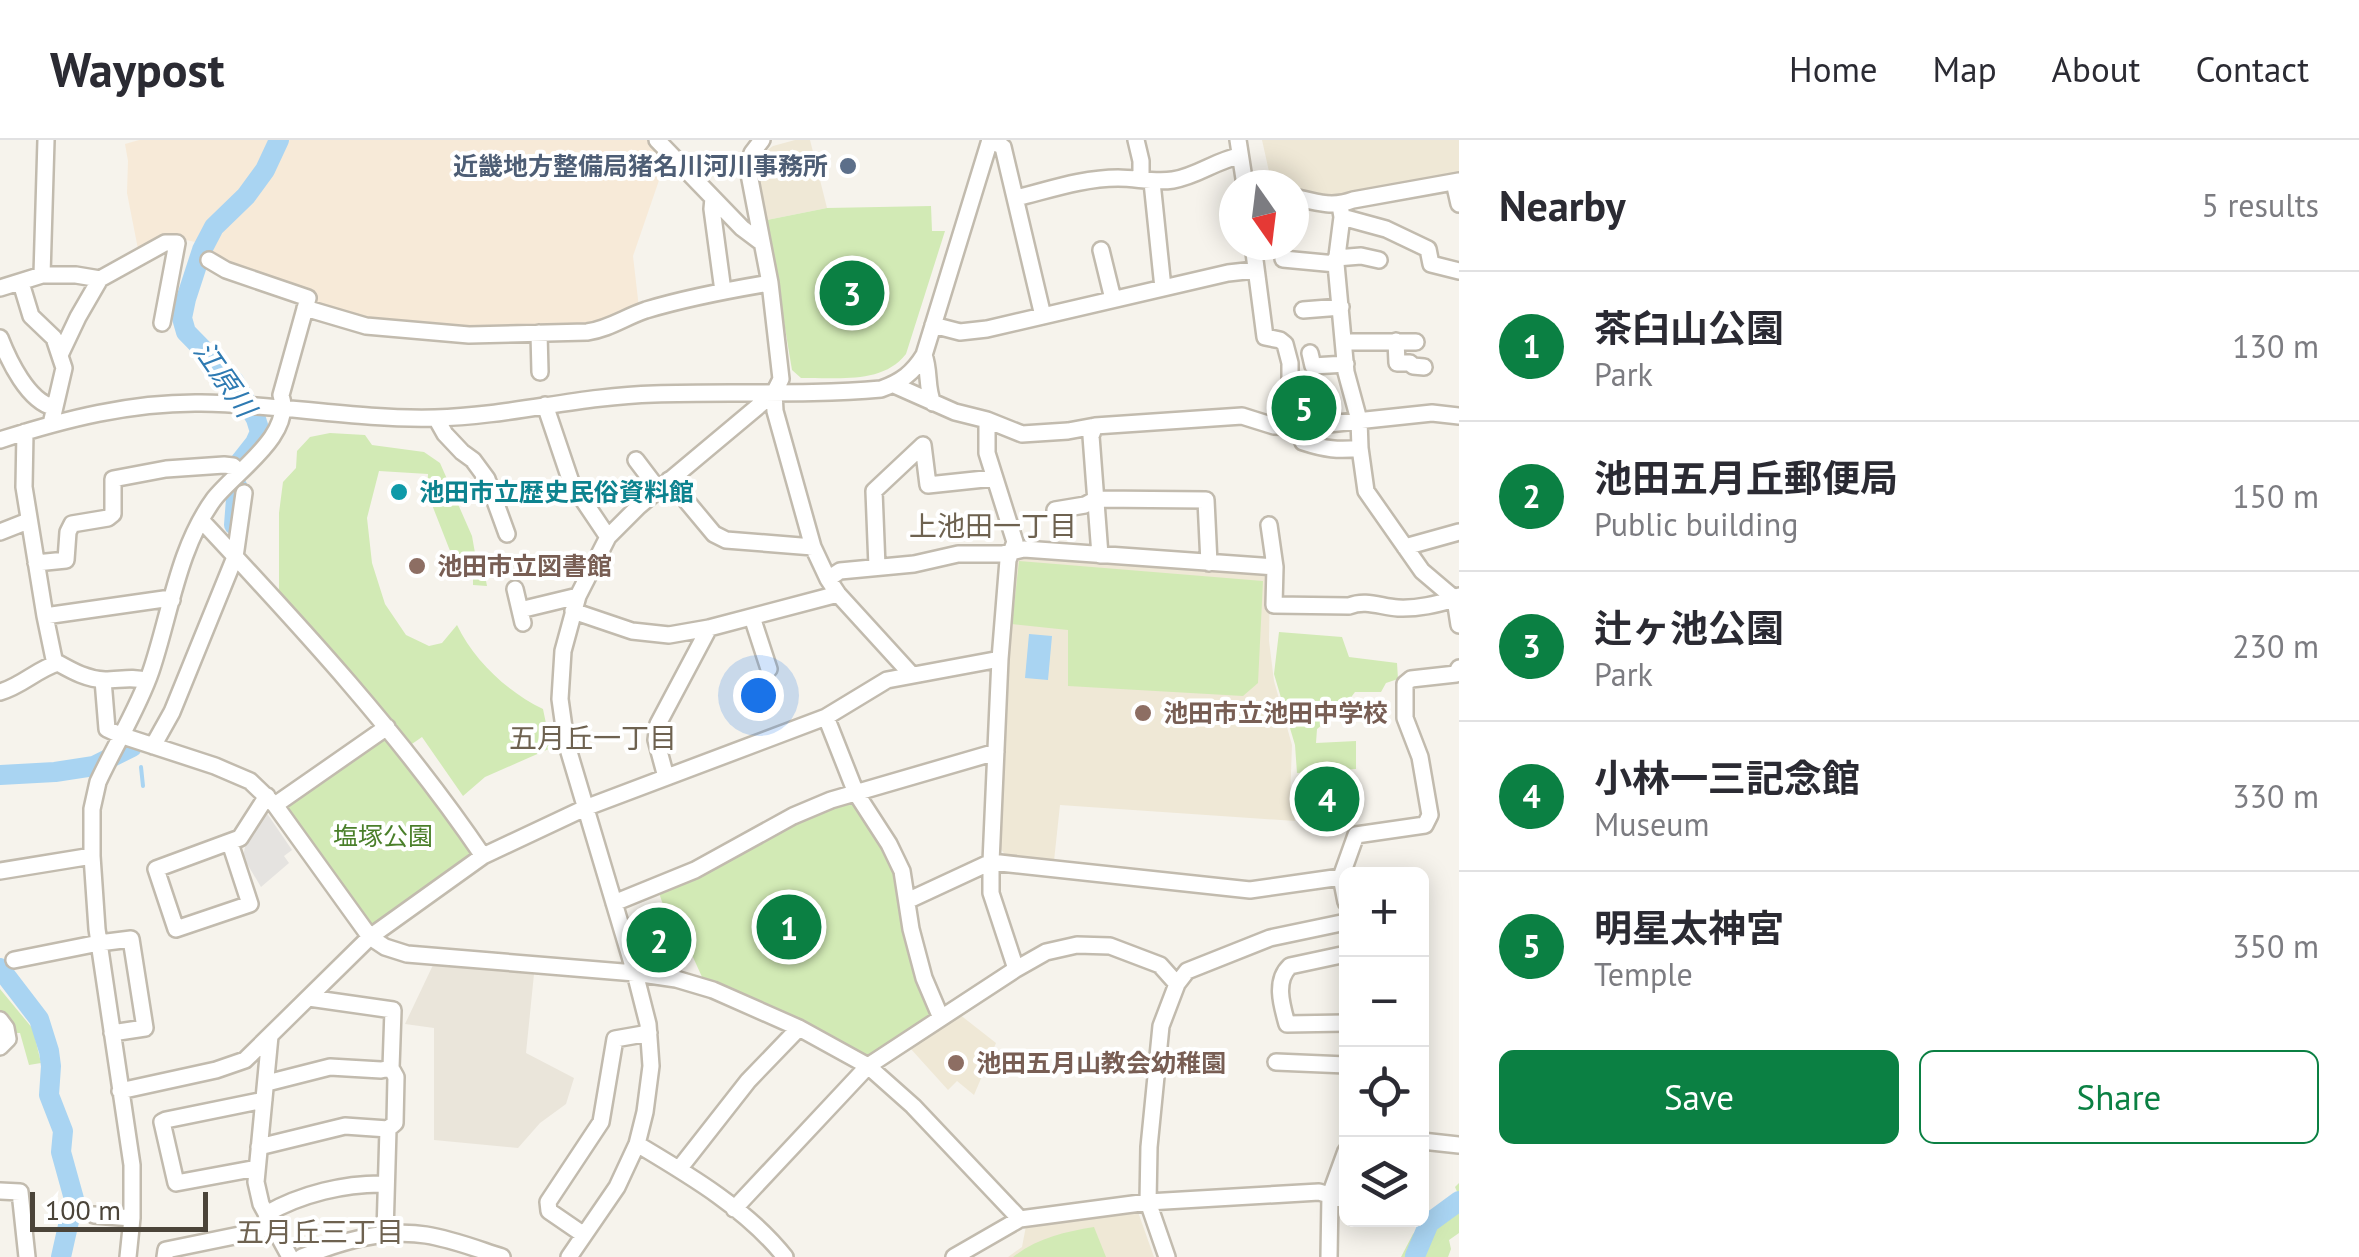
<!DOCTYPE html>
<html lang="en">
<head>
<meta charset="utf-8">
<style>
	:root { --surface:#fff; --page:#f7f7f7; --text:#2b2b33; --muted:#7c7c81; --line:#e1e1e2; --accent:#0b8043 }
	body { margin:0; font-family:"PT Sans","Noto Sans JP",sans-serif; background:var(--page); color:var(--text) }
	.controls { position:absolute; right:30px; bottom:30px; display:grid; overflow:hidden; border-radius:15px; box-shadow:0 5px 25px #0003 }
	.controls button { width:90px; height:90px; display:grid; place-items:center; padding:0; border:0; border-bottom:2px solid var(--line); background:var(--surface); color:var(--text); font:50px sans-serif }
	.compass { position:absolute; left:1219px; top:30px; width:90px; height:90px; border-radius:50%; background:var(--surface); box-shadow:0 5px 25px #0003; rotate:166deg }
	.scale { position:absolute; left:30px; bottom:25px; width:178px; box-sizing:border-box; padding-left:10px; border:5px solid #4b4439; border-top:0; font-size:28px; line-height:35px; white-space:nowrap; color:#4b4439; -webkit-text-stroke:8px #fff; paint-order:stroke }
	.you { position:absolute; left:758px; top:555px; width:35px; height:35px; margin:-25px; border:8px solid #fff; border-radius:50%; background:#1a73e8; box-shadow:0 0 0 15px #1a73e833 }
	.badge { display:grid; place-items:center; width:65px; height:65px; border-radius:50%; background:var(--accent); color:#fff; font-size:32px; font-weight:700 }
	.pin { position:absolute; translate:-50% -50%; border:5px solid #fff; box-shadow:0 2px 10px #0006 }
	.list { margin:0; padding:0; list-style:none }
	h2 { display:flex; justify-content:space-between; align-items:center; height:130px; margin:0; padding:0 40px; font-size:42px }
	h2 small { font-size:32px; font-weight:400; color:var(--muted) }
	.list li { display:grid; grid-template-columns:65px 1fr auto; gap:30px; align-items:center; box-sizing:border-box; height:150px; padding:0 40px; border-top:2px solid var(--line) }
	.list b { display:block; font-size:38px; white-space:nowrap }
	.list p { margin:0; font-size:32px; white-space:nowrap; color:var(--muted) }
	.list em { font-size:32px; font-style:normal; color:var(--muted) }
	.actions { display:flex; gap:20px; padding:30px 40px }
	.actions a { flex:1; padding:22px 0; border:2px solid var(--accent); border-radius:15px; text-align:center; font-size:35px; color:var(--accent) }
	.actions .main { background:var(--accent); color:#fff }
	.icon { flex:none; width:55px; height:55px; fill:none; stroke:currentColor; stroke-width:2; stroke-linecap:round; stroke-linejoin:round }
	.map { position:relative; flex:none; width:1459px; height:1117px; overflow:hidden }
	header { display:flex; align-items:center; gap:60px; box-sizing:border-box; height:140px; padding:0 50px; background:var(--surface); border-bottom:2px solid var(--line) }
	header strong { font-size:48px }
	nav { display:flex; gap:55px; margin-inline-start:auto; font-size:35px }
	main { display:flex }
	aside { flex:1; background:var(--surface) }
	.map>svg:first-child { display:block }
	.residential { fill:#eae5da }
	.commercial { fill:#f7ead8 }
	.education { fill:#efe8d6 }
	.green { fill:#d2eab5 }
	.parking { fill:#e5e3e0 }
	.water { fill:#a9d4f2 }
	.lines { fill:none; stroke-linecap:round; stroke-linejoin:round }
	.stream { stroke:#a9d4f2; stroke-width:4 }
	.river { stroke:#a9d4f2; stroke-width:20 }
	.minor-casing { stroke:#c2bbae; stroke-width:20 }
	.minor { stroke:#fff; stroke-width:15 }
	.service-dot { fill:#5c6f8a; stroke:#fff; stroke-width:4 }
	.culture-dot { fill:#0f9aa8; stroke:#fff; stroke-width:4 }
	.education-dot { fill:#8d6e63; stroke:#fff; stroke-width:4 }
	.labels { text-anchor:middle; stroke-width:8; stroke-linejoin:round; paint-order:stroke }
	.service-label { font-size:25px; font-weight:bold; fill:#4e5e75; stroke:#fff; text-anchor:end }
	.culture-label { font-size:25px; font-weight:bold; fill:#0d838f; stroke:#fff; text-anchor:start }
	.education-label { font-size:25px; font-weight:bold; fill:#785e54; stroke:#fff; text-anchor:start }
	.park-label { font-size:25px; fill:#4a7f2a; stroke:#fff }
	.water-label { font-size:28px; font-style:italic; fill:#2e7ab2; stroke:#fff }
	.neighbourhood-label { font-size:28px; fill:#6e6250; stroke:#fff }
</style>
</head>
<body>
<header>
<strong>Waypost</strong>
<nav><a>Home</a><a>Map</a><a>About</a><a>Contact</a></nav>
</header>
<main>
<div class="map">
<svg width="1459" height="1117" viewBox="0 0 1459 1117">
	<rect width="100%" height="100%" fill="#f6f3ec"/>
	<path class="residential" d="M433 825 534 834 526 913 574 938 566 964 540 983 518 1008 434 1000V888L405 884Z"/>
	<path class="commercial" d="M139 0H650L667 17 633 116 639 168 587 188 469 192 366 181 312 167 315 157 210 116 200 103 163 95 138 109 127 53 128 21 125 4Z"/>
	<path class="education" d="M795 0H810L827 68 767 80 760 44 759 28 763 13 773 6Z
		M1262 0H1459V34L1325 61 1294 52V45H1272Z
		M1022 413 1270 431 1269 501 1274 541 1292 605 1290 660 1295 681 1060 665 1054 721 1007 717 996 703 1014 419Z
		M959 874 996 903 974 955 957 941 948 950 910 908Z
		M1138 1072 1154 1117H1008L1022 1107 1026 1086Z"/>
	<path class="green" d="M931 66 932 91H945L906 214C882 245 836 237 801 238L792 230 767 80 827 68Z
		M330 293 365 295 372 305 424 312 440 323 472 396 475 413 482 420 487 446 473 445V427L454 421 427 352 428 334 379 331 367 378 372 423 385 464 406 495 429 506 442 503 457 485C474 521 508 552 543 569L551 608 485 637 463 656 422 597 409 606 279 457V373L283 342 296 328 297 311 310 297Z
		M1019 421 1263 441 1258 543 1243 556 1068 546V490L1012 484Z
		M1279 492 1342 497 1349 517 1397 523 1398 539 1386 543 1381 552H1355L1349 560 1327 564 1326 582 1317 589 1316 603 1356 601V629L1297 633 1295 605 1274 534Z
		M383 597 390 598 418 633 473 714 375 786H367L285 668Z
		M851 660 857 664 897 732 934 873 932 878 870 918 797 880 702 837 688 806 678 799 669 782 659 753 811 674Z
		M0 849 33 889 41 923 29 925 20 893H16L0 874Z
		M1459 1043V1093L1449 1100 1451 1109 1448 1117H1401L1413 1094 1459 1056 1455 1047Z
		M1094 1087 1106 1117H1013C1037 1098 1064 1092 1094 1087Z"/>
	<path class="parking" d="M266 672 292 710 284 716 289 723 261 747 243 717 245 707Z"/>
	<path class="water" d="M1029 494 1052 496 1048 540 1025 538Z"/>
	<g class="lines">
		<path class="stream" d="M141 627 143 646"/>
		<path class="river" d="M240 322 255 303 260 292 256 279 234 241 186 192 182 178 186 159 202 110 214 87 246 56 265 30 279 0
			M234 385 237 346
			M0 635 55 632 94 626 132 607
			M0 828 39 879 49 911 51 926 49 955 63 991 61 1012 74 1059 61 1117
			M1415 1116 1429 1083 1459 1061"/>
		<g class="minor-casing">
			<path id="minor" d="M657 0 742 88 762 103
				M990 0 1003 7 1043 176
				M1136 0 1141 21V39
				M1238 0 1245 45
				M1152 42 1163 148
				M1454 42 1459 64
				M1294 57C1315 62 1332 68 1353 60L1459 41
				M713 58 712 69 723 151
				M1016 58C1049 50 1083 38 1118 38 1137 38 1154 43 1173 40 1198 36 1216 20 1240 16
				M1340 65 1342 77 1336 124 1346 232 1359 280 1360 308 1366 351 1422 431 1455 459
				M1342 77 1386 89 1428 109 1431 124 1459 131
				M1253 105 1265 197 1280 200 1285 204 1290 223V243L1303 302C1324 309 1339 311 1360 308
				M1101 110 1113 159
				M1336 118 1361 116 1379 120
				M1283 119 1336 124
				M42 135 46 0
				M21 143 31 176 54 198 64 228 51 284
				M0 148 42 135H76L100 139 165 103H177L162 183
				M305 168 366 186 469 195 587 192C609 189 625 177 646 170 686 158 728 150 770 143
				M1303 170 1341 167
				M933 185 960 192 987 189 1228 133 1255 130
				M539 193 540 232
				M0 198C9 221 28 261 53 267
				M1396 201 1397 223H1410L1413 226 1424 227
				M1345 202H1416
				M1310 213 1313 226 1346 224
				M60 215 78 177 100 139
				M924 215C930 231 926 248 933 263
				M894 245 955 272 987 280 1022 294 1068 291 1095 286 1242 276 1274 286 1300 287 1432 273 1459 276
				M774 253 775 271 813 407 828 439 838 454 911 534
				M545 265 571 342 608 397
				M436 278 445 294 462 312 473 320 487 339 507 394
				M987 280V313L1015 402 1008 420 1000 519 991 722V753L1016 829
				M1095 286 1091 296 1100 415
				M25 292 24 347 45 476 164 459 172 460
				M0 300C65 279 132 262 201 263 279 264 357 280 435 278 509 276 580 256 654 254 729 251 806 256 881 249 901 242 913 233 924 215L990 0
				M636 320 658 349
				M669 340 714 394 726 400 813 407
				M1055 370 1085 365 1096 359 1206 360 1209 423
				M202 381C302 488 401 595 483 716
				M1269 385 1275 427 1274 465 1349 466C1366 459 1381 467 1398 468 1418 469 1437 464 1455 459
				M0 392 28 381
				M1405 407 1459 392
				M36 423 66 420 68 392 72 384 108 378 113 374V339L166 329 224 325 233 326 240 332
				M877 427 874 351 923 305 928 345 994 338
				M828 439 840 431 914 424 958 414H1002L1024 409 1275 427
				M515 449 523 483
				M1459 456 1455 459 1459 485
				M520 470 578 456
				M573 471 632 491 669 495 709 488 838 454
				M45 476 55 524
				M752 477 769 529
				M103 540 107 589 120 595 215 626 250 641 275 665 370 797 385 807 407 814 635 833 676 839 713 850 799 888 868 926 913 966 1020 1079
				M0 552C22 546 37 529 58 523 74 532 87 539 105 540 120 540 133 536 147 541
				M826 577 856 653 889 704 902 731 911 789 924 838 941 878
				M153 606 172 572 235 417 244 353
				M666 637 656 600 658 584 709 488
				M275 665 387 587
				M230 703 250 764 176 789 156 729 240 698 267 656
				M0 731 92 716
				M907 761 991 722 1250 750 1341 737
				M1346 762 1341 737 1356 695 1425 685 1430 675 1420 617 1405 578V544L1411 539 1456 534 1459 528
				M614 763 695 730 793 676 831 660 996 612
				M1346 814 1290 826C1274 841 1282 866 1287 884L1346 883
				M14 820 99 803 131 799 145 888 112 893
				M309 858 393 870 391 928 396 937 395 983 388 989 385 1093
				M0 880 6 888 8 899 0 907
				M270 896 256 1042 261 1064 290 1117
				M1276 922 1346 925
				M267 943 330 927 381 930 391 928
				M120 951 216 930 245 920 370 797 483 716 585 668 826 577 887 540 1000 519
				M1422 1001 1459 1005
				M637 1004C689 1035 747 1069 785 1117
				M259 1007 345 986 388 989
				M257 1028 176 1043 162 982 166 980 264 960
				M679 1029 748 941 799 888
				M0 1051 20 1052 27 1117
				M734 1069 868 926 1016 829 1046 812 1077 805 1110 806 1160 825 1177 844
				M266 1074C301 1054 345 1043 386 1044
				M94 1075 132 1078
				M584 1095 549 1071 548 1062 601 982 615 899 649 893
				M128 1117 132 1078V1025L97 789 92 716V669L98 642C115 605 138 569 151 531 170 475 178 408 214 359 236 331 294 295 281 255L308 158 226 130 209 120
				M165 1117 166 1110 259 1091 271 1085
				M302 1117C340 1102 384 1088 426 1095 452 1099 477 1109 502 1117
				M569 1117 617 1047 637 1004 645 972 651 926 648 884 635 833 566 602 560 559 563 511 578 456 608 397 639 366 774 253 781 239 770 143 749 34 752 13 762 0
				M954 1117 1020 1079 1148 1062 1319 1052 1346 1060
				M1167 1117 1148 1062 1149 1007 1161 886 1177 844 1187 831 1270 798 1346 782
				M1329 1117 1330 1055 1346 1011"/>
		</g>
		<use href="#minor" class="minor"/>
	</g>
	<circle class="service-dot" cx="848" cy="26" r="10"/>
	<circle class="culture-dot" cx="399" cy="352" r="10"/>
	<g class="education-dot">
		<circle cx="417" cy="426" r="10"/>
		<circle cx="1143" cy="573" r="10"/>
		<circle cx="956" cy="923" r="10"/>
	</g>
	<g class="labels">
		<g class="service-label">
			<text x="828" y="35">近畿地方整備局猪名川河川事務所</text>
		</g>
		<g class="culture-label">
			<text x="419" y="361">池田市立歴史民俗資料館</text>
		</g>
		<g class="education-label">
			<text x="437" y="435">池田市立図書館</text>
			<text x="1163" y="582">池田市立池田中学校</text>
			<text x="976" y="932">池田五月山教会幼稚園</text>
		</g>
		<g class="park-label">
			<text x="383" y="705">塩塚公園</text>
		</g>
		<g class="water-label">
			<text transform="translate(225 239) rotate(55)" y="10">江原川</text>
		</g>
		<g class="neighbourhood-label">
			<text x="993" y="396">上池田一丁目</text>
			<text x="593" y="608">五月丘一丁目</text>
			<text x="320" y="1102">五月丘三丁目</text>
		</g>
	</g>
</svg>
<div class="controls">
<button>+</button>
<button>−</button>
<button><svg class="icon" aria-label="locate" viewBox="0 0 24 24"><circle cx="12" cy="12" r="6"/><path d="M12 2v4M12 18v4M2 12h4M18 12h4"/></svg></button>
<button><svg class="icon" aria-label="layers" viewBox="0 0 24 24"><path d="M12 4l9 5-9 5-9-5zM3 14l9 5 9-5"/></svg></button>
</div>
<svg class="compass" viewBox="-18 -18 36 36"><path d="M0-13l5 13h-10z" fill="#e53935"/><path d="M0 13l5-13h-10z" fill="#7c7c81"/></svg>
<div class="scale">100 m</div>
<div class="you"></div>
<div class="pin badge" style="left:789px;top:787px">1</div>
<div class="pin badge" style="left:659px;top:800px">2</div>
<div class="pin badge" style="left:852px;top:153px">3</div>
<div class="pin badge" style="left:1327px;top:659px">4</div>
<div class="pin badge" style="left:1304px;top:268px">5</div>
</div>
<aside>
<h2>Nearby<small>5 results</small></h2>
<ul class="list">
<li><span class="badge">1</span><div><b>茶臼山公園</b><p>Park</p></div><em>130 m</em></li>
<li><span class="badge">2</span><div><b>池田五月丘郵便局</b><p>Public building</p></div><em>150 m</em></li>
<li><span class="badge">3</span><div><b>辻ヶ池公園</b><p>Park</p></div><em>230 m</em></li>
<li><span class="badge">4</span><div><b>小林一三記念館</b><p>Museum</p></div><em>330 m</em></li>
<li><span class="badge">5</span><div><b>明星太神宮</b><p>Temple</p></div><em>350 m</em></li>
</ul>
<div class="actions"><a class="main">Save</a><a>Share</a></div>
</aside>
</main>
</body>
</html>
